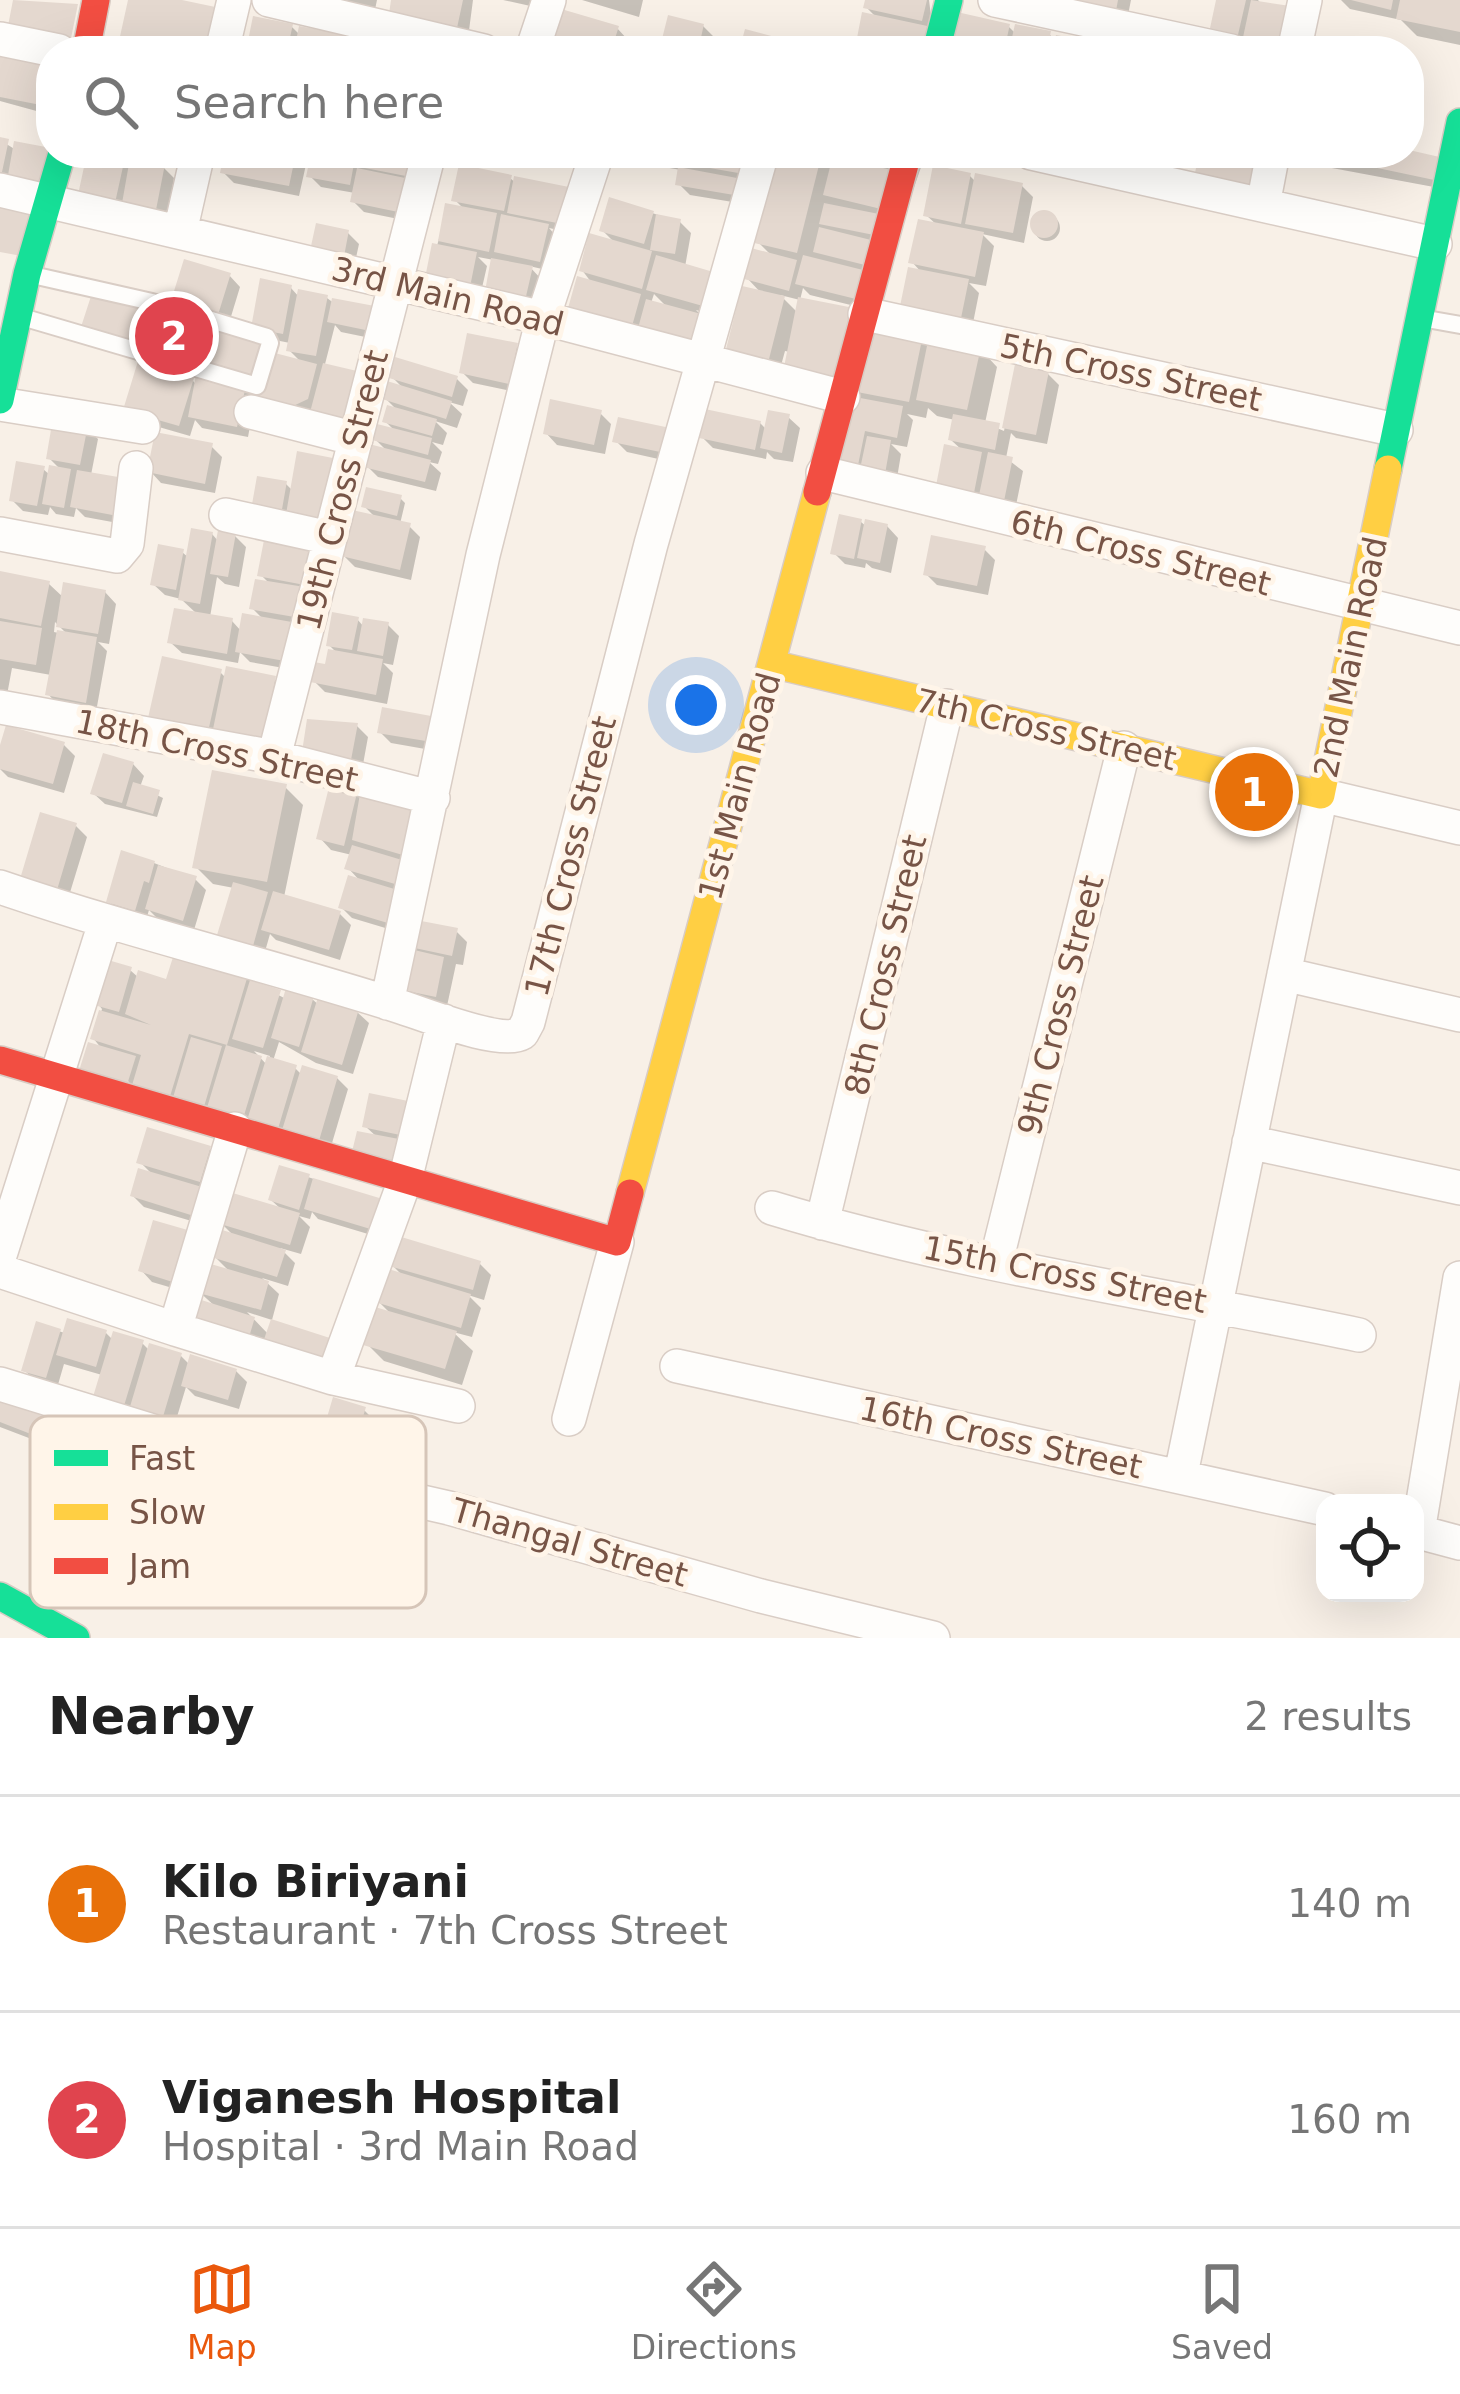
<!DOCTYPE html>
<html lang="en">
<head>
<meta charset="utf-8">
<style>
	:root { --surface:#fff; --page:#f6f6f6; --text:#222; --muted:#767676; --line:#e0e0e0; --accent:#ea580c }
	body { margin:0; font-family:"DejaVu Sans",sans-serif; background:var(--page); color:var(--text) }
	.controls { position:absolute; right:36px; bottom:36px; display:grid; overflow:hidden; border-radius:24px; box-shadow:0 12px 48px #0002 }
	.controls button { width:108px; height:108px; display:grid; place-items:center; padding:0; border:0; border-bottom:3px solid var(--line); background:var(--surface); color:var(--text); font:60px sans-serif }
	.you { position:absolute; left:696px; top:705px; width:42px; height:42px; margin:-30px; border:9px solid #fff; border-radius:50%; background:#1a73e8; box-shadow:0 0 0 18px #1a73e833 }
	.badge { display:grid; place-items:center; width:78px; height:78px; border-radius:50%; background:var(--accent); color:#fff; font-size:39px; font-weight:700 }
	.pin { position:absolute; translate:-50% -50%; border:6px solid #fff; box-shadow:0 3px 12px #0006 }
	.list { margin:0; padding:0; list-style:none }
	h2 { display:flex; justify-content:space-between; align-items:center; height:156px; margin:0; padding:0 48px; font-size:51px }
	h2 small { font-size:39px; font-weight:400; color:var(--muted) }
	.list li { display:grid; grid-template-columns:78px 1fr auto; gap:36px; align-items:center; box-sizing:border-box; height:216px; padding:0 48px; border-top:3px solid var(--line) }
	.list b { display:block; font-size:45px; white-space:nowrap }
	.list p { margin:0; font-size:39px; white-space:nowrap; color:var(--muted) }
	.list em { font-size:39px; font-style:normal; color:var(--muted) }
	.icon { flex:none; width:66px; height:66px; fill:none; stroke:currentColor; stroke-width:2; stroke-linecap:round; stroke-linejoin:round }
	.map { position:relative; flex:none; width:1460px; height:1638px; overflow:hidden }
	.search { position:absolute; background:var(--surface); box-shadow:0 12px 48px #0002; left:36px; right:36px; top:36px; height:132px; display:flex; align-items:center; gap:30px; box-sizing:border-box; padding:0 42px; border-radius:48px; color:var(--muted); font-size:45px }
	.sheet { height:588px; background:var(--surface) }
	nav { display:flex; justify-content:space-around; align-items:center; box-sizing:border-box; height:168px; border-top:3px solid var(--line); background:var(--surface); font-size:33px; color:var(--muted) }
	nav a { display:grid; justify-items:center; gap:6px }
	nav .on { color:var(--accent) }
	.map>svg:first-child { display:block }
	.shadow { fill:#0003; fill-rule:evenodd }
	.building { fill:#e4d8cf }
	.lines { fill:none; stroke-linecap:round; stroke-linejoin:round }
	.lane-casing { stroke:#d9cdc5; stroke-width:20 }
	.street-casing { stroke:#d9cdc5; stroke-width:36 }
	.fast-casing { stroke:#d8ccc4; stroke-width:30 }
	.slow-casing { stroke:#d8ccc4; stroke-width:30 }
	.jam-casing { stroke:#d8ccc4; stroke-width:30 }
	.lane { stroke:#fefdfb; stroke-width:16 }
	.street { stroke:#fefdfb; stroke-width:33 }
	.fast { stroke:#16e098; stroke-width:27 }
	.slow { stroke:#ffcf43; stroke-width:27 }
	.jam { stroke:#f24e42; stroke-width:27 }
	.labels { text-anchor:middle; stroke-width:10; stroke-linejoin:round; paint-order:stroke }
	.street-label { font-size:33px; fill:#775446; stroke:#fff5e9 }
	.key { fill:#fff5e9; stroke:#d6c5b8; stroke-width:3 }
	.key-label { font-size:33px; fill:#775446 }
</style>
</head>
<body>
<div class="map">
<svg width="1460" height="1638" viewBox="0 0 1460 1638">
	<rect width="100%" height="100%" fill="#f8f0e7"/>
	<path class="shadow" d="M131 0H168L231 51H134L123 40Z
		M280 0H377L373 19Z
		M395 0H473L468 38Z
		M503 0H551L549 8 617 28 628 40 625 51H544L553 11Z
		M582 0H643L639 17Z
		M868 0H929L933 32 869 38V44L905 51H858L859 47 873 50 860 37 878 19 867 8Z
		M1050 0H1131L1126 25Z
		M1219 0H1258L1300 51H1255L1249 44 1248 48 1223 43Z
		M1341 0H1460V45L1417 36 1401 20 1350 9Z
		M291 26 300 35 344 38 355 51H249Z
		M703 26 714 37 711 51H662Z
		M1008 26 1016 34H1049L1057 42 1101 47 1105 51H952Z
		M0 59 51 64V115L0 101Z
		M0 140 16 150 12 187 0 185Z
		M90 153H138L136 162 163 167 174 178 166 225 124 221Z
		M227 153H300L307 160 299 196 234 183 223 172Z
		M314 153H441L413 222 364 212 353 201 355 193 321 187 310 176Z
		M544 153H612L607 174 554 163Z
		M626 153H760L755 183 735 180 747 192 745 204 690 195 679 184 681 170 635 162Z
		M780 153 821 155 833 168 862 166 849 153H926L871 310 810 295 803 288 800 300 919 332 922 273 912 262 938 226 926 215 970 176 976 182 1022 186 1033 197 1024 243 982 234 994 246 986 286 969 283 979 293 970 338 997 367 985 423 1004 431 1017 367 1048 374 1059 385 1047 444 1016 438 1011 433 1006 458 1023 471 1014 515 949 501 963 451 951 440 955 420 937 416 928 408 926 418 907 414 913 420 907 447 891 444 901 454 896 484 846 470 848 432 790 352 785 351 779 373 740 363 762 294 747 278 773 257 758 242ZM780 295 800 300 798 313Z
		M1295 153H1406L1450 190 1305 163Z
		M510 178 572 233 549 228 558 238 551 271 529 266 542 280 535 315 494 260 478 257 487 266 479 301 427 282 448 206 465 210 455 200Z
		M652 213 680 222 691 233 685 267 721 317 696 310 715 329 639 346 582 270 616 244 602 230ZM654 294 668 308 651 303Z
		M1034 228a13 13 0 1 1 26 0a13 13 0 1 1-26 0Z
		M348 233 359 244 352 276 323 270Z
		M229 275 240 287 226 333 277 357 303 364 289 350 290 343 265 338 291 288 299 297 327 298 385 341 341 332 335 325 311 419 247 390 255 399 248 437 202 428 195 420 190 436 138 421 192 380 197 385 194 323Z
		M516 346 528 357 520 393 473 383 462 372Z
		M392 377 457 379 468 390 463 406 449 402 462 414 457 428 435 421 447 433 443 445 432 442 442 452 438 464 429 462 441 473 436 491 378 477 367 466 388 452 376 440 396 432 385 421 398 411 385 398 404 389Z
		M600 413 611 424 605 454 557 445 546 433Z
		M788 417 800 428 793 462 774 459 767 452 766 459 713 448 702 437 760 423 767 430Z
		M620 421 681 464 627 452 616 441Z
		M86 427 98 439 91 475 134 526 85 517 76 508 74 517 56 514 50 507 48 515 23 511 12 500 43 469 50 475 61 470 49 458Z
		M211 446 222 457 215 493 161 483 150 471Z
		M286 484 293 491 337 531 266 520Z
		M400 498 405 503 400 524 409 526 420 537 411 580 355 567 344 556 376 518 364 506Z
		M861 522 867 527 887 526 898 538 891 573 872 568 866 563 865 568 845 564 834 553Z
		M212 534 219 542 235 536 246 547 239 587 225 584 217 577 210 617 232 621 242 632 264 620 252 608 270 584 261 575 266 544 321 602 306 672 250 662 240 652 238 663 182 653 170 642 198 615 181 599 165 595 153 584 182 552 189 558Z
		M984 549 995 560 988 595 937 585 926 574Z
		M0 574 49 584 64 598 105 592 116 604 109 644 98 642 107 651 96 712 59 706 48 694 51 675 12 668 7 695 0 694ZM55 622 68 635 54 632Z
		M357 619 364 627 388 625 399 636 393 665 383 663 393 673 387 704 325 692 314 681 338 654 329 645Z
		M220 672 226 678 274 679 292 696 225 747 169 735Z
		M384 710 448 753 391 743 380 732Z
		M357 726 368 737 362 770 316 762Z
		M64 745 75 756 64 793 8 777 0 769V756Z
		M133 764 144 776 140 787 163 798 157 817 105 804 93 793Z
		M285 787 303 805 284 897 340 914 351 925 340 960 276 940 270 934 264 955 232 945 220 934 234 888 213 884 196 867Z
		M332 787 431 819 402 933 352 918 341 907 362 883 348 868 352 855 331 850 320 838Z
		M76 826 87 837 68 899 23 878Z
		M154 863 195 879 206 890 194 930 159 920 149 910 146 920 120 912 109 901Z
		M418 923 456 931 467 942 463 965 456 964 447 1006 416 1000 405 989Z
		M130 970 139 978 168 982 246 978 286 999H312L319 1005 357 1012 369 1023 353 1074 316 1063 279 1042 273 1061 295 1068 302 1075 337 1078 348 1089 327 1160 145 1102 93 1038 102 1009 98 1004ZM254 1051 270 1056 267 1065Z
		M423 1116 365 1170 378 1138 365 1126Z
		M209 1149 221 1160 205 1225 144 1207 133 1196 154 1176 140 1162Z
		M308 1177 384 1203 388 1240 318 1219 312 1212 310 1219 299 1216 310 1227 301 1254 280 1248 295 1263 288 1286 262 1278 279 1294 272 1320 247 1312 269 1335 275 1361 195 1288 193 1294 152 1282 141 1270 202 1265 231 1273 214 1256 235 1237 220 1222 283 1211 271 1200Z
		M480 1264 491 1275 484 1300 468 1295 481 1308 472 1337 453 1332 473 1351 462 1385 384 1361 367 1344 392 1315 378 1301 404 1277 392 1265Z
		M38 1325 65 1333H106L113 1340 142 1343 150 1351 181 1356 190 1365 236 1371 247 1382 239 1409 195 1396 186 1387 173 1430 106 1410 102 1375 64 1364 57 1388 36 1381 24 1370Z
		M0 1398 72 1425 83 1436 76 1456 0 1427Z
		M364 1410 375 1421 356 1484 327 1475Z"/>
	<path class="building" d="M13 0 78 4 70 43 7 31Z
		M128 0H182L220 8 210 51H167L119 41Z
		M391 0H463L457 28 389 14Z
		M865 0H927L922 21 863 8Z
		M1071 0H1118L1115 16Z
		M1216 0H1246L1237 39 1209 33Z
		M1251 0 1297 7 1288 51 1242 42Z
		M1351 0H1393L1391 10Z
		M1400 0H1460V32L1396 19Z
		M551 6 619 26 611 51H544Z
		M862 12 932 27 920 51 857 38Z
		M957 12 1010 24 1004 51H948Z
		M668 15 704 24 698 51H659Z
		M253 16 293 24 287 51H246Z
		M1015 24 1051 31 1047 51H1009Z
		M299 26 346 35 342 51H294Z
		M745 29 775 37 772 51H739Z
		M1056 35 1102 44 1101 51H1052Z
		M780 38 827 49 826 51H777Z
		M0 50 51 61V107L0 97Z
		M0 137 9 139 2 172H0Z
		M14 141 51 148 45 188 7 181Z
		M1409 150 1444 158 1439 181 1368 166 1371 153Z
		M87 153H126L113 212 76 204Z
		M224 153H296L289 186 220 173Z
		M311 153H356L350 185 306 177Z
		M368 153H421L416 178 365 168Z
		M640 153H675L673 161Z
		M682 153H748L744 174 681 163Z
		M777 153H822L797 253 754 243Z
		M1199 153H1260L1252 191 1194 178Z
		M1326 153H1367L1365 163Z
		M833 155 891 170 881 209 823 195Z
		M130 158 165 164 155 215 121 209Z
		M459 164 512 175 504 211 451 201Z
		M933 165 971 173 961 224 923 216Z
		M678 167 737 178 734 195 675 185Z
		M357 168 410 179 403 213 350 202Z
		M975 173 1023 183 1013 233 965 224Z
		M514 176 569 187 562 224 507 213Z
		M609 197 654 211 644 244 599 231Z
		M0 202 35 208 27 257 0 252Z
		M445 203 497 213 489 252 438 241Z
		M824 203 884 215 879 236 819 224Z
		M1030 224a14 14 0 1 1 28 0a14 14 0 1 1-28 0Z
		M501 214 549 224 540 262 494 252Z
		M656 214 681 219 675 254 650 250Z
		M918 219 984 232 975 277 908 263Z
		M316 223 349 230 342 267 308 260Z
		M819 227 879 242 873 267 813 252Z
		M589 233 652 251 642 289 579 271Z
		M432 243 477 252 469 292 424 283Z
		M751 248 797 260 789 291 744 279Z
		M656 255 720 274 710 308 646 290Z
		M803 255 867 271 860 300 795 284Z
		M491 258 533 266 524 305 484 297Z
		M184 259 231 273 217 318 170 304Z
		M908 267 969 279 959 328 898 316Z
		M577 276 641 294 629 337 565 319Z
		M260 278 292 285 283 334 251 328Z
		M742 286 785 296 768 363 725 353Z
		M298 289 328 295 316 356 286 351Z
		M93 290 267 342 254 382 80 330Z
		M798 297 859 309 842 385 783 372Z
		M332 298 380 307 375 332 327 322Z
		M646 299 705 315 695 348 637 332Z
		M872 319 924 330 909 402 857 392Z
		M467 333 518 343 509 384 459 373Z
		M929 336 981 347 967 410 916 400Z
		M271 352 317 364 308 399 291 407 257 403Z
		M395 357 458 376 452 397 389 378Z
		M138 361 194 378 179 426 123 410Z
		M323 363 357 371 341 429 308 420Z
		M1015 364 1049 371 1036 435 1002 428Z
		M196 375 246 385 237 427 188 417Z
		M387 381 452 401 446 419 382 399Z
		M855 397 903 406 897 438 865 431 857 470 838 466Z
		M550 399 602 410 594 445 543 434Z
		M387 405 437 419 432 436 382 422Z
		M705 409 761 421 755 450 699 438Z
		M768 410 790 414 782 453 760 448Z
		M953 414 1000 423 995 450 948 440Z
		M618 417 675 429 670 454 612 442Z
		M53 418 88 425 80 465 46 459Z
		M377 424 432 438 428 455 372 440Z
		M155 432 213 443 205 484 147 472Z
		M867 436 891 440 885 474 860 469Z
		M369 444 431 460 425 482 363 467Z
		M944 444 982 452 973 498 935 491Z
		M297 451 338 459 326 521 286 514Z
		M988 452 1013 457 1003 506 978 500Z
		M16 461 45 466 37 506 9 501Z
		M49 465 71 469 64 508 42 504Z
		M77 470 130 479 123 517 70 507Z
		M257 476 287 481 281 515 251 510Z
		M366 487 402 495 397 516 361 507Z
		M352 510 411 523 400 570 341 556Z
		M839 514 862 519 854 559 830 554Z
		M865 519 888 524 880 563 857 558Z
		M191 528 213 532 200 604 178 600Z
		M218 530 236 533 228 577 210 574Z
		M931 535 986 546 977 586 923 575Z
		M264 540 317 549 310 586 257 576Z
		M158 544 184 549 176 590 150 585Z
		M0 571 50 581 41 626 0 618Z
		M255 579 311 588 306 619 249 609Z
		M63 582 106 590 98 634 56 627Z
		M174 608 233 618 227 654 167 643Z
		M332 612 359 617 352 650 326 646Z
		M242 613 303 624 296 663 235 652Z
		M363 618 389 622 383 656 357 651Z
		M0 621 42 628 36 665 0 659Z
		M57 630 97 637 86 703 45 695Z
		M328 649 383 659 376 695 310 682 314 662 325 664Z
		M162 656 222 669 208 732 148 718Z
		M226 666 276 676 262 744 212 734Z
		M382 707 442 718 438 743 377 733Z
		M307 719 358 723 351 760 302 752Z
		M6 725 65 742 53 784 0 769V745Z
		M103 753 134 762 122 803 90 794Z
		M212 770 287 784 267 882 192 868Z
		M133 782 160 790 153 814 126 806Z
		M330 783 358 789 344 846 316 839Z
		M361 788 421 806 406 856 352 840Z
		M40 812 77 823 57 890 20 879Z
		M352 845 402 860 395 884 344 869Z
		M121 850 155 861 149 883 144 881 135 911 106 902Z
		M158 865 197 876 183 921 145 909Z
		M348 875 401 891 391 924 338 908Z
		M233 882 268 892 253 946 217 935Z
		M273 891 341 911 329 950 261 930Z
		M416 920 458 928 452 956 410 947Z
		M410 949 444 957 436 997 402 990Z
		M174 954 248 975 227 1045 189 1034 168 1103 130 1092 141 1055 90 1039 99 1010 151 1025 125 1014 138 970 166 979Z
		M108 960 132 967 119 1012 94 1005Z
		M250 980 281 990 263 1048 232 1039Z
		M286 988 314 996 299 1047 271 1038Z
		M318 997 359 1009 342 1065 301 1052Z
		M191 1037 222 1046 203 1110 172 1101Z
		M88 1042 136 1056 126 1088 78 1074Z
		M226 1045 262 1056 242 1122 206 1111Z
		M267 1056 297 1065 275 1139 244 1130Z
		M302 1065 338 1076 316 1151 279 1140Z
		M369 1093 413 1102 405 1136 362 1127Z
		M147 1127 211 1146 200 1182 136 1163Z
		M357 1131 399 1139 393 1169 350 1160Z
		M279 1165 310 1174 299 1210 268 1200Z
		M138 1168 202 1187 194 1216 130 1196Z
		M313 1178 386 1200 377 1231 304 1209Z
		M226 1191 300 1213 290 1245 217 1223Z
		M153 1220 198 1233 182 1285 138 1271Z
		M219 1229 286 1250 277 1277 211 1257Z
		M398 1236 481 1261 473 1290 389 1266Z
		M204 1262 269 1281 261 1310 195 1292Z
		M385 1268 471 1294 461 1328 375 1302Z
		M195 1298 255 1317 247 1344 187 1325Z
		M375 1307 457 1331 445 1369 363 1345Z
		M67 1318 107 1330 96 1367 56 1355Z
		M271 1319 333 1339 322 1371 260 1351Z
		M36 1321 61 1329 46 1378 21 1371Z
		M113 1331 144 1340 123 1409 92 1400Z
		M149 1343 182 1353 162 1420 129 1410Z
		M190 1354 237 1369 228 1400 181 1386Z
		M0 1395 73 1423 64 1447 0 1422Z
		M333 1397 366 1407 345 1475 313 1465Z"/>
	<g class="lines">
		<g class="lane-casing">
			<path id="lane" d="M22 317 257 386 270 343 267 337 152 302 28 274
				M1421 318 1460 325"/>
		</g>
		<g class="street-casing">
			<path id="street" d="M269 0 484 51
				M995 0 1231 51
				M0 39 59 51
				M222 51 234 0
				M532 51 549 0
				M1294 51 1305 0
				M1031 153 1435 244
				M0 190 543 318 843 397
				M1263 205 1273 153
				M180 232 198 153
				M865 314 1396 430
				M0 404 143 427
				M251 412 356 439
				M823 473 1460 628
				M226 515 330 538
				M0 534 117 556 127 544 136 468
				M0 707 274 757 433 798
				M274 757 429 153
				M0 887C131 932 266 964 398 1006 424 1014 501 1046 522 1033L528 1022 651 544 762 153
				M1284 974 1460 1015
				M387 1003 483 555 543 318 597 153
				M1249 1142 1460 1188
				M772 1208C963 1266 1164 1294 1359 1335
				M822 1223 947 706
				M0 1255 105 923
				M996 1262 1124 748
				M0 1271 175 1329 235 1129
				M175 1329 333 1378 405 1180 444 1021
				M677 1366 1325 1509
				M333 1378 458 1406
				M0 1384 273 1468 449 1508 761 1596 933 1638
				M569 1419 617 1242
				M1181 1474 1321 795 1460 828
				M1415 1531 1460 1543
				M1418 1532 1460 1278"/>
		</g>
		<g class="fast-casing">
			<path id="fast" d="M936 51 949 0
				M0 400 27 274 62 153
				M1388 469 1460 122
				M0 1596 76 1638"/>
		</g>
		<g class="slow-casing">
			<path id="slow" d="M772 664 1321 795 1388 469
				M630 1193 817 492"/>
		</g>
		<g class="jam-casing">
			<path id="jam" d="M86 51 96 0
				M817 492 908 153
				M0 1060 617 1242 630 1193"/>
		</g>
		<use href="#lane" class="lane"/>
		<use href="#street" class="street"/>
		<use href="#fast" class="fast"/>
		<use href="#slow" class="slow"/>
		<use href="#jam" class="jam"/>
	</g>
	<g class="labels">
		<g class="street-label">
			<text transform="translate(448 296) rotate(14)" y="12">3rd Main Road</text>
			<text transform="translate(1131 372) rotate(12)" y="12">5th Cross Street</text>
			<text transform="translate(342 490) rotate(-76)" y="12">19th Cross Street</text>
			<text transform="translate(1141 552) rotate(14)" y="12">6th Cross Street</text>
			<text transform="translate(1350 657) rotate(-78)" y="12">2nd Main Road</text>
			<text transform="translate(1046 729) rotate(13)" y="12">7th Cross Street</text>
			<text transform="translate(217 750) rotate(12)" y="12">18th Cross Street</text>
			<text transform="translate(739 786) rotate(-75)" y="12">1st Main Road</text>
			<text transform="translate(570 856) rotate(-76)" y="12">17th Cross Street</text>
			<text transform="translate(885 965) rotate(-77)" y="12">8th Cross Street</text>
			<text transform="translate(1060 1005) rotate(-76)" y="12">9th Cross Street</text>
			<text transform="translate(1065 1274) rotate(11)" y="12">15th Cross Street</text>
			<text transform="translate(1001 1437) rotate(12)" y="12">16th Cross Street</text>
			<text transform="translate(570 1542) rotate(16)" y="12">Thangal Street</text>
		</g>
	</g>
	<rect x="30" y="1416" width="396" height="192" rx="18" class="key"/>
	<rect x="54" y="1450" width="54" height="16" fill="#16e098"/>
	<rect x="54" y="1504" width="54" height="16" fill="#ffcf43"/>
	<rect x="54" y="1558" width="54" height="16" fill="#f24e42"/>
	<g class="key-label">
		<text x="129" y="1470">Fast</text>
		<text x="129" y="1524">Slow</text>
		<text x="129" y="1578">Jam</text>
	</g>
</svg>
<div class="controls">
<button><svg class="icon" aria-label="locate" viewBox="0 0 24 24"><circle cx="12" cy="12" r="6"/><path d="M12 2v4M12 18v4M2 12h4M18 12h4"/></svg></button>
</div>
<div class="you"></div>
<div class="pin badge" style="left:1254px;top:792px;background:#e8710a">1</div>
<div class="pin badge" style="left:174px;top:336px;background:#e0444e">2</div>
<div class="search"><svg class="icon" aria-label="search" viewBox="0 0 24 24"><circle cx="10" cy="10" r="6"/><path d="M15 15l6 6"/></svg>Search here</div>
</div>
<section class="sheet">
<h2>Nearby<small>2 results</small></h2>
<ul class="list">
<li><span class="badge" style="background:#e8710a">1</span><div><b>Kilo Biriyani</b><p>Restaurant · 7th Cross Street</p></div><em>140 m</em></li>
<li><span class="badge" style="background:#e0444e">2</span><div><b>Viganesh Hospital</b><p>Hospital · 3rd Main Road</p></div><em>160 m</em></li>
</ul>
</section>
<nav>
<a class="on"><svg class="icon" aria-label="map" viewBox="0 0 24 24"><path d="M3 6l6-2 6 2 6-2v14l-6 2-6-2-6 2zM9 4v14M15 6v14"/></svg>Map</a>
<a><svg class="icon" aria-label="directions" viewBox="0 0 24 24"><path d="M12 3l9 9-9 9-9-9zM9 14v-3h6M13 9l2 2-2 2"/></svg>Directions</a>
<a><svg class="icon" aria-label="saved" viewBox="0 0 24 24"><path d="M7 4h10v16l-5-4-5 4z"/></svg>Saved</a>
</nav>
</body>
</html>
